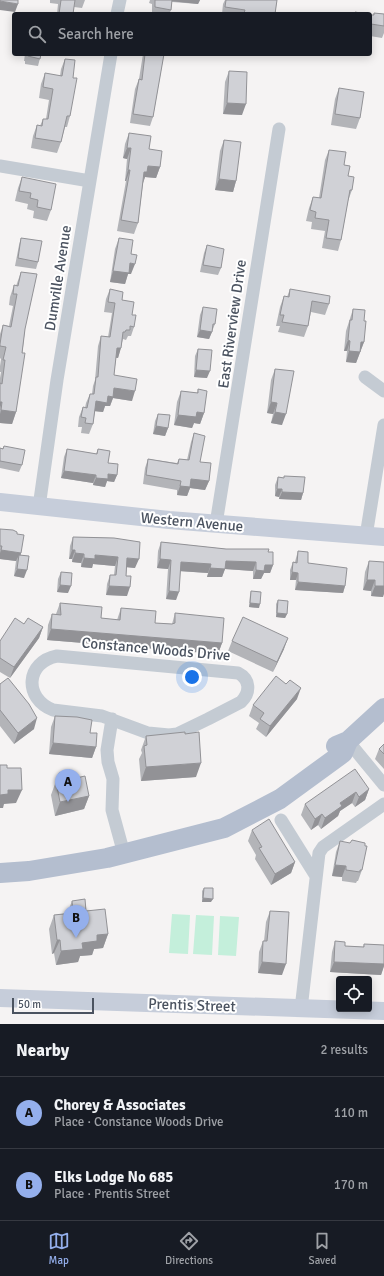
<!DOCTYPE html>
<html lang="en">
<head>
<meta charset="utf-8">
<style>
	:root { --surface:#171b24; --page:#20242c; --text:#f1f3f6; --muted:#9ea1a6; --line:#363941; --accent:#94afec }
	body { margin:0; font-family:Signika,sans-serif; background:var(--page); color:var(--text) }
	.controls { position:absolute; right:12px; bottom:12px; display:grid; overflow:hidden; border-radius:4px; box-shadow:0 2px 10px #0003 }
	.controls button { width:36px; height:36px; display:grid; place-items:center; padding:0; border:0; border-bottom:1px solid var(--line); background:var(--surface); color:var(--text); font:20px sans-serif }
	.scale { position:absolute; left:12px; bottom:10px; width:82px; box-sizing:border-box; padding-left:4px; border:2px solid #4b5360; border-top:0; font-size:11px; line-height:14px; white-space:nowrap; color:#4b5360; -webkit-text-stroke:3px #fff; paint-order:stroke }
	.you { position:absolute; left:192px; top:677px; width:14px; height:14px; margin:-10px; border:3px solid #fff; border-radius:50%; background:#1a73e8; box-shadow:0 0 0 6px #1a73e833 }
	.badge { display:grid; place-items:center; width:26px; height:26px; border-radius:50%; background:var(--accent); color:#111; font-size:13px; font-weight:700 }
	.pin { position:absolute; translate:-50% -33px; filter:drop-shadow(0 1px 2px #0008) }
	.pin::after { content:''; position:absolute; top:21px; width:14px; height:12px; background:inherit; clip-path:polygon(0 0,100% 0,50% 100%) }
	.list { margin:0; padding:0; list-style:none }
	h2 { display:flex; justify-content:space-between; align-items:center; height:52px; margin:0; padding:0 16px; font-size:17px }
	h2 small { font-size:13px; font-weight:400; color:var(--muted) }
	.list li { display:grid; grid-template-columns:26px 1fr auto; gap:12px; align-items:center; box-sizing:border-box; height:72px; padding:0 16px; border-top:1px solid var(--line) }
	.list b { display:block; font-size:15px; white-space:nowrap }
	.list p { margin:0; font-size:13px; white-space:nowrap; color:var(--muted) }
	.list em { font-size:13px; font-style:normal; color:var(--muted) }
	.icon { flex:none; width:22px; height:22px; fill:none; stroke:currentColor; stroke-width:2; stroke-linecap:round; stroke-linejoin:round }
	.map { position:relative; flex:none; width:384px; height:1024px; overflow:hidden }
	.search { position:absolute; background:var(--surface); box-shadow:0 2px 10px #0003; left:12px; right:12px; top:12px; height:44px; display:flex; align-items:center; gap:10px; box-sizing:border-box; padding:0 14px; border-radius:4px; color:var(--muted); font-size:15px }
	.sheet { height:196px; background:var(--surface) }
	nav { display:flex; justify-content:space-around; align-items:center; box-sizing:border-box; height:56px; border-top:1px solid var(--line); background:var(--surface); font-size:11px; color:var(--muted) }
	nav a { display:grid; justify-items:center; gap:2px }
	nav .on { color:var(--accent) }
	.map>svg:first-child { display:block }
	.green { fill:#c4efdb }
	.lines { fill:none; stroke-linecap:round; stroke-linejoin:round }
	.street { stroke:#c4cbd3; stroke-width:13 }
	.secondary { stroke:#c6cdda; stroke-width:18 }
	.primary { stroke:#b4becf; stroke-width:20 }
	.wall { fill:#b3b4b8 }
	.shaded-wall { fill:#929296 }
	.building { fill:#d0d1d6; stroke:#929296 }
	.labels { text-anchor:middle; stroke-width:4; stroke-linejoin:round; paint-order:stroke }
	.street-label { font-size:15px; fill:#4b5360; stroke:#fff }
</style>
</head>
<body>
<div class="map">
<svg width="384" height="1024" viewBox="0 0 384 1024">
	<rect width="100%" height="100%" fill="#f5f3f3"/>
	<path class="green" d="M172 914 190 915 188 954 169 953Z
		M196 915 214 916 212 955 193 954Z
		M220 916 239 917 236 956 218 955Z"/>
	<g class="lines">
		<path class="street" d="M117 14 120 0
			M0 166 90 181
			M365 377 384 391
			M39 507 57 380 111 54
			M216 524 279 129
			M366 536 384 425
			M57 656 238 673C250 679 251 692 241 702L208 719 177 734 169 735 148 733 102 716 53 710C23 698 26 662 57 656Z
			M112 719 107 750 108 762 113 779 112 810 124 854
			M348 741 384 785
			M281 820 316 876
			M301 1009 319 853 323 847 384 804"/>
		<path class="secondary" d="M0 502 169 520 384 537
			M0 998 384 1011"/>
		<path class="primary" d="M336 746 348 741 384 708
			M0 873 29 871 107 858 224 828 280 799 343 753 348 741"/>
	</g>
	<path class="wall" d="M50 0H85L82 8 74 7 73 14H57L58 4 50 3Z
		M150 0H200L198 4 172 2 171 10 169 14H152V4L149 3Z
		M225 0H277L275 14H222L223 4Z
		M374 13 384 14V33L382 38 370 36V15H373Z
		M25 54H41L38 66 25 64V61H24Z
		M143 54H164L153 117 150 126 130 123 135 89 139 79Z
		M65 59 73 78 70 116 67 127H65L61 142 57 153 31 148 33 136 37 125 40 126 43 119H46L49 100 39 98 41 84 45 73 60 76 61 69Z
		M229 71 242 115 223 114 225 82Z
		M339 88 360 118 356 129 331 125 335 99Z
		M129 133 149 149 160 167 156 178 145 177 143 183 138 223 134 234 117 231 126 181H125L127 159 123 158 125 144Z
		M224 140 236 181 233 192 215 190 220 151Z
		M329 150 344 165 348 176 352 190 348 201 341 240 338 251 322 248 325 231 311 229 312 222 306 221 309 208 313 197 319 198 325 160Z
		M22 177 51 210 47 221 33 218 34 211 27 209 28 204 15 201 18 188Z
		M21 238 38 262 36 269 15 266 19 245Z
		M119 238 131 254V274H128L125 284 110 282 115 249Z
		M207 245 221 268 218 275 200 272 204 253Z
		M21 272 25 329 16 412 12 424 0 423V378L1 372H0V366L1 359 0 358V334L3 325 9 326 13 306 9 305 10 297 14 285 16 286Z
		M110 289 122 300 132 315 134 327 131 336H128L126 340 123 339 118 358H116L114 375 132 401 113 398 110 406H105L103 412 95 411 93 424 89 434 81 433 82 427H78L79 417 83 407 85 408 86 403 90 394H92L93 386 95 380 98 346 101 336 108 337 112 313 104 312 106 299Z
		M290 289 329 304 325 315 311 312 308 326 304 337 278 332 280 326H276L280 307 284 296 287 297Z
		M203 307 215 324 209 339 197 337 200 315Z
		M353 309 364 321V342L356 363 346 362 347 351H344L346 331Z
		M198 349 207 378 194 377 195 356Z
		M275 369 282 425 271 423 273 414 267 413 271 380Z
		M198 389 204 413 200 424 194 423 192 428 174 425 177 402 181 391 197 393Z
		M158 414 168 428 165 436 153 434 155 421Z
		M194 433 200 462 209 481 205 490 190 488 187 496 177 495V490L143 484 145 468 148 459 177 463 179 459 187 460 191 442Z
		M4 446 22 465 19 472 0 468V448H3Z
		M67 449 96 454 98 449 117 475 114 482 107 481 105 487 93 485V483L61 478 64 457Z
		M284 476 303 493 301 500 279 499V497L275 496V485L278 477 284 478Z
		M0 529 17 534 21 553V555L24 578 14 576 16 561 0 559Z
		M73 537 114 538 135 568 127 567 126 576 127 596 106 595 107 584 110 575H114L115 566 93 564 92 568 81 567V563L72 562V559H69L70 546Z
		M161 542 226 549 268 552 273 565 270 573H264L261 579H253V571L225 569 222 577H207L208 573 180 571 176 600 166 599 168 569 157 568 158 551Z
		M298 551 308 563 345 586 343 593 295 590 296 580H290V570L293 562H295L296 558Z
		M369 561 383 597 371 596V591L363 590 365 572Z
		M61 572 68 593 57 592 58 579Z
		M251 591 259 608 249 607 250 595Z
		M278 600 287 614 285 618 276 617V604Z
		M60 603 101 618 117 620 121 608 155 623 172 624 175 613 222 643 218 654 47 640 48 625 52 614H56Z
		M24 624 43 627 39 638 10 678 0 672V641Z
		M232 641 284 649 273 672 228 651Z
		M0 684 34 729 14 744 0 726Z
		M297 699 266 737 256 729 259 723 249 716 253 705Z
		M55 716 90 733 96 747 92 758 49 754 51 727Z
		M146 736 196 777 141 781 139 759 142 753 141 750Z
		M384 744V769L375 759 379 749Z
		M59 773 89 796 84 809 55 816 51 795Z
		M369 789 365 800 355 807 352 803 340 811 338 816 321 829 318 825 311 830 301 815 305 804Z
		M252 830 295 862 291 873 271 885 255 859 256 855 248 841Z
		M340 841 362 870 358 881H357L356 883 342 881V877L332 876 336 852Z
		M204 888 211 902H202V891Z
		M72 901 86 911 108 934 103 948 94 949 92 955 80 956 78 962 56 965 54 953 52 954 49 929 54 915 67 914Z
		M270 911 282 975 258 973 259 952 263 941H264L266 922Z
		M335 941 345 946 363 947 364 944 384 945V966L381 975 330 972 332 952Z"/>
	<path class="shaded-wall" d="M171 0H200L198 4 170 1Z
		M0 1 18 4 15 12 0 10Z
		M227 103 246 104 242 115 223 114Z
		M127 148H131L127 159 123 158Z
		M148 166 160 167 156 178 145 177 143 183 144 172Z
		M128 170H130L126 181H125Z
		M219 179 236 181 233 192 215 190Z
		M130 263 135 264 131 274H128L125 284 110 282 113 271Z
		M200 330 212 332 209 339 197 337Z
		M348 340 350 341 347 351H344Z
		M361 342H364L356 363 346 362 349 351Z
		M117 348H121L118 358 114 357Z
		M196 370 210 371 207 378 194 377Z
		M114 388 135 391 132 401 113 398 110 406H105L103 412 93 411 96 401 108 396Z
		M0 402H2L0 408Z
		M271 402 277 403 273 414 267 413Z
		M1 410 16 412 12 424 0 423V414Z
		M197 412 204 413 200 424 194 423 192 428 174 425 178 415Z
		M275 412 286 414 282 425 271 423Z
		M156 426 168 428 165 436 153 434Z
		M64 471 96 475 93 483 61 478Z
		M108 474 117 475 114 482 107 481 105 487 93 485 96 478Z
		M191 479 209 481 205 490 190 488 187 496 177 495 180 486Z
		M277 489H282L279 497 275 496Z
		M282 492 303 493 301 500 279 499Z
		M1 550 21 553 18 561 19 555 16 561 0 559V553Z
		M72 550H75L72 559H69Z
		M75 553 84 554 81 563 72 562Z
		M95 555 118 557 115 566 93 564 92 568 81 567 84 558Z
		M127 558 139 559 135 568 124 567Z
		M160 559 171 560 168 569 157 568Z
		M226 561 256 562 253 571 225 569 222 577H207L210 568Z
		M181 562 211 564 208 573 178 571Z
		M265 565H273L270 573H264L261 579H253L256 570Z
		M17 569 27 570 24 578 14 576Z
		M292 572 298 573 296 580H290Z
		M367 580H375L371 591 363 590Z
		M298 582 345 586 343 593 295 590Z
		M60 585 71 586 68 593 57 592Z
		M109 586 130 587 127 596 106 595Z
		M375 586H384V594L383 597 371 596Z
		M169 591 179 592 176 600 166 599Z
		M250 603 260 604 259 608 249 607Z
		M277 613 287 614 285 618 276 617Z
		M43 627 39 638 10 678 14 667Z
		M51 629 222 643 218 654 47 640Z
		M288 638 284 649 273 672 277 662Z
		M301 688 297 699 266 737 270 726Z
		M37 718 34 729 14 744 18 733Z
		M53 743 96 747 92 758 49 754Z
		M201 763 196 777 141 781 146 767Z
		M369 789 365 800 355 807 359 797Z
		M8 790H22L16 803 4 804 3 808H0V795Z
		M356 792 352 803 340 811 338 816 321 829 325 818 340 803Z
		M89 796 84 809 55 816 60 802Z
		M322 814 318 825 311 830 315 819Z
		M295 862 291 873 271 885 275 874Z
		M335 865 346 866 342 877 332 876Z
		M203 898 213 899 211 902H202Z
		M108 934 103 948 94 949 92 955 80 956 78 962 56 965 61 951 82 943 97 935Z
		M57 940H60L54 953 52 954Z
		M262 962 286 964 282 975 258 973Z
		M334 962 384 964V966L381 975 330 972Z"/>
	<path class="building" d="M0 0H18V4L0 1Z
		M61 0H75L73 14H59Z
		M155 0H172L171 10 155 7Z
		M226 0H277L275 14H252L244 13 245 10 225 7Z
		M355 12 366 14H353Z
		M374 13 384 14V26L371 24 370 29V15H374Z
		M28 54H41L40 59 28 56Z
		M145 54H164L153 117 133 114 139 79 142 80Z
		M65 59 75 60 73 78H77L70 116H67L61 142 35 138 37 125 42 126 43 119H48L53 89 43 87 45 73 62 76Z
		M229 71 247 72 246 104 227 103Z
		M339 88 364 92 360 118 335 114Z
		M129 133 151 136 149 149 162 151 160 167 148 166 147 172H144L138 223 121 220 130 170H128L131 148H127Z
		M224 140 241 142 236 181 219 179Z
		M329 150 346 152 344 165 350 166 348 176 354 177 352 190H350L341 240 326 238 329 220 315 218 316 212 310 210 313 197 321 198Z
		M22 177 56 184 51 210 37 207 38 200 30 198 31 193 19 191Z
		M21 238 42 241 38 262 18 258Z
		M119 238 133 240 131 254 137 255 135 264 130 263 129 273 113 271Z
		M207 245 224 249 221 268 203 265Z
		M21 272 37 274 25 329 22 353H25L16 412 1 410 2 402H0V383L2 384 5 360H3L6 347 0 346V344L3 325 11 327 17 294H13L14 285 18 286Z
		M110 289 123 292 122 300 134 302 132 315H136L134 327 130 326V330H126L125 332H123L121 348H117L114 375 137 379 135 391 114 388 113 397 108 396 107 403 96 401 93 424 85 423 86 418 81 417 83 407 87 408 90 394H94L96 377H98L101 336 110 337 115 303 108 302Z
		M290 289 330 296 329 304 312 301 308 326 282 322 284 315H280L284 296 289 297Z
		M203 307 217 309 215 324H213L212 332 200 330Z
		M353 309 365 310 364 321H366L364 342H361L360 352 349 351 350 341 348 340 350 320H352Z
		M198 349 212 350 210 371 196 370Z
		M275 369 294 371 286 414 275 412 277 403 271 402Z
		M198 389 207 391 204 413 197 412 196 417 178 415 181 391 198 393Z
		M158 414 170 415 168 428 156 426Z
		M194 433 205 436 200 462 211 463 209 481 191 479 190 487 180 486 181 481 146 475 148 459 178 464 179 459 189 460Z
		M4 446 25 450 22 465 0 461V448L3 449Z
		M67 449 97 454 98 449 110 451 108 463 118 464 117 475 108 474V479L96 478V475L64 471Z
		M284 476 305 477 303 493 282 492V489H277L278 477 284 478Z
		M0 529 13 530 17 532V534L24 535 21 553 1 550 2 546H0Z
		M73 537 114 538 140 542 139 559 127 558 126 576H131L130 587 109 586 110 575H116L118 557 95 555V559L84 558V554L75 553V550H72Z
		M161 542 226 549H269L268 552H273V565H265L264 571 256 570V562L226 561 225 569 210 568 211 564 181 562 179 592 169 591 171 560 160 559Z
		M298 551 308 552V563L347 568 345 586 298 582V573L292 572 293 562 297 563Z
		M19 555 29 556 27 570 17 569Z
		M369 561 384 562V586H375V580H367Z
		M61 572 72 573 71 586 60 585Z
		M251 591 261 592 260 604 250 603Z
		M278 600 288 601 287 614 277 613Z
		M60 603 102 607 101 618 120 620 121 608 156 611 155 623 172 624 175 623V613L224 618 222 643 51 629 52 614 61 615Z
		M243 617 288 638 277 662 232 641Z
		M15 618 24 624 28 618 43 627 14 667 0 658V641Z
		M276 676 286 684 290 680 301 688 270 726 260 719 264 713 253 705Z
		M8 678 29 704 37 718 18 733 0 710V684Z
		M55 716 77 717 92 720 90 733H97L96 747 53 743Z
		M185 732V734L199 732 201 763 146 767 144 746 147 745 146 736Z
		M384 744V754L379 749Z
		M0 765H7V768H21L22 790H8V794L0 795Z
		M355 769 369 789 359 797 356 792 340 803 342 806 325 818 322 814 315 819 305 804Z
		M70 770 72 779 85 776 89 796 60 802 56 782 61 781 59 773Z
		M269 819 295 862 275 874 259 848 262 847 252 830Z
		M352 840 365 843V846H367L362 870H360V872L346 870V866L335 865 340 841 350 843Z
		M204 888H213V899L203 898Z
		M85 899 86 911 105 909 108 934 97 935V941L82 943 83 949 61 951 60 940H57L54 915 73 913 72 901Z
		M270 911 289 912 286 964 262 962 263 941H267Z
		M335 941 345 942V946L364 947V944L384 945V964L334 962Z"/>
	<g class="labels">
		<g class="street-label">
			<text transform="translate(58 278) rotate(-81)" y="5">Dumville Avenue</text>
			<text transform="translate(232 324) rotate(-82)" y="5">East Riverview Drive</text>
			<text transform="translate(192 522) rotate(5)" y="5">Western Avenue</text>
			<text transform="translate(156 649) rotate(5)" y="5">Constance Woods Drive</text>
			<text transform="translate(192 1005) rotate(2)" y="5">Prentis Street</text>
		</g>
	</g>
</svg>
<div class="controls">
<button><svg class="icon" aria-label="locate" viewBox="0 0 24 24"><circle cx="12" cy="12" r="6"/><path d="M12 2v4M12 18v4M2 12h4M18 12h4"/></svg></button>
</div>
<div class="scale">50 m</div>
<div class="you"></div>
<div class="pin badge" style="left:68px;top:802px">A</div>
<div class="pin badge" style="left:76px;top:938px">B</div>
<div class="search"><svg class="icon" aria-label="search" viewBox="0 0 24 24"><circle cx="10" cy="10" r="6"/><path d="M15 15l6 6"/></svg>Search here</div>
</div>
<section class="sheet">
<h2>Nearby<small>2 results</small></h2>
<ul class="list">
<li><span class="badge">A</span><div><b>Chorey &amp; Associates</b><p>Place · Constance Woods Drive</p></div><em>110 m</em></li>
<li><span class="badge">B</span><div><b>Elks Lodge No 685</b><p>Place · Prentis Street</p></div><em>170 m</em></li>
</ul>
</section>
<nav>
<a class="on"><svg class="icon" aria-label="map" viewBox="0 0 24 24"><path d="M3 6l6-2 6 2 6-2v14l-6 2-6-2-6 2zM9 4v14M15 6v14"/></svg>Map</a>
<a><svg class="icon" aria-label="directions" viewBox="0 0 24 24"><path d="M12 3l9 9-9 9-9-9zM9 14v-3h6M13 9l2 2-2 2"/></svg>Directions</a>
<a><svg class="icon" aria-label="saved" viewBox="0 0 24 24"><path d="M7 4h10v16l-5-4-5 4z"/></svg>Saved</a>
</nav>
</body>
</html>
